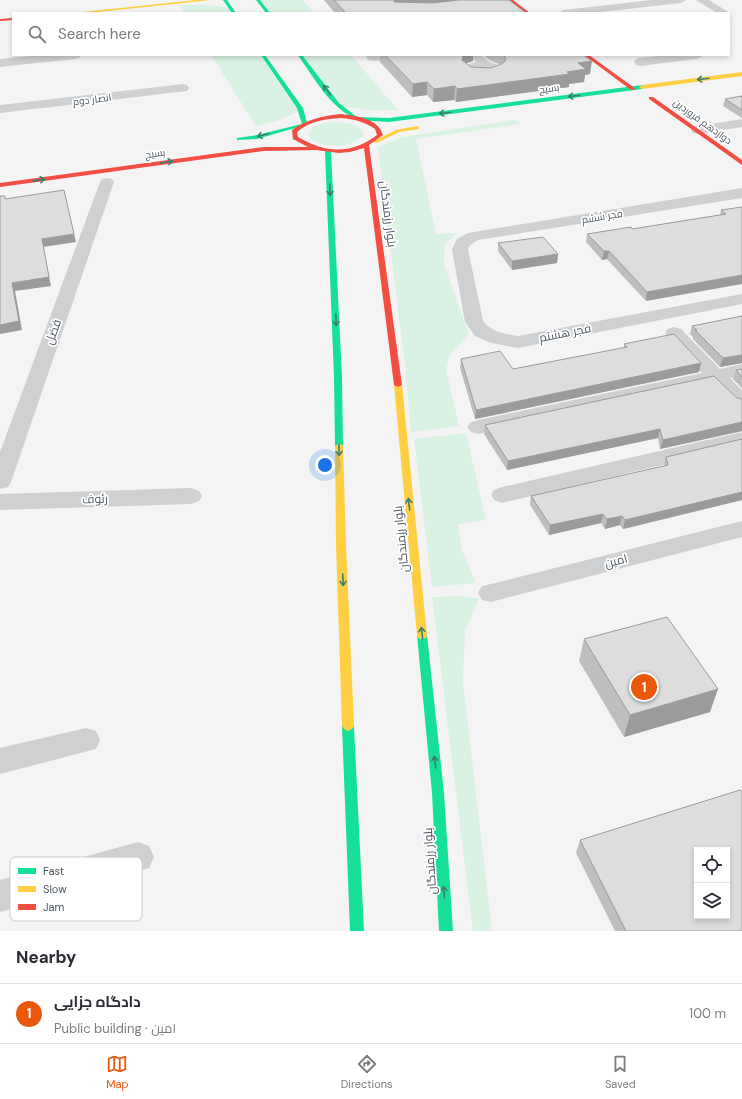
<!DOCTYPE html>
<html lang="en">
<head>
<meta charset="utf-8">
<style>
	:root { --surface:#fff; --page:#f2f2f3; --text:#2b2b33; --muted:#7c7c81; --line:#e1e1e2; --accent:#ea580c }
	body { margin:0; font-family:"DM Sans",Cairo,sans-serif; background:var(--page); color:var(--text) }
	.controls { position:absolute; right:12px; bottom:12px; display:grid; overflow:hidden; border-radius:0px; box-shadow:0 2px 6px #0003 }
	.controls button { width:36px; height:36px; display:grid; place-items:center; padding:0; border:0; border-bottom:1px solid var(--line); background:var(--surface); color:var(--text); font:20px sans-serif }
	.you { position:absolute; left:325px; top:465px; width:14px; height:14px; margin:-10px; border:3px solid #fff; border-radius:50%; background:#1a73e8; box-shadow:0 0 0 6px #1a73e833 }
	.badge { display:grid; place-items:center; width:26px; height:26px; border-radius:50%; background:var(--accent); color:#fff; font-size:13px; font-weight:700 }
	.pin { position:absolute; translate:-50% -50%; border:2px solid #fff; box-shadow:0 1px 4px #0006 }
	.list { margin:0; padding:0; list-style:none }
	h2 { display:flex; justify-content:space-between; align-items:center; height:52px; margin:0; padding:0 16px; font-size:17px }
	h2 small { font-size:13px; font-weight:400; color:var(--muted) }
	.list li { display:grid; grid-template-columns:26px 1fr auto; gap:12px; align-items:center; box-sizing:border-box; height:60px; padding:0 16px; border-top:1px solid var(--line) }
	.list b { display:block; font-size:15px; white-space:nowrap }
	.list p { margin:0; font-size:13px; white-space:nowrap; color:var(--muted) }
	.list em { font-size:13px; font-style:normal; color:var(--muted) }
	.icon { flex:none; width:22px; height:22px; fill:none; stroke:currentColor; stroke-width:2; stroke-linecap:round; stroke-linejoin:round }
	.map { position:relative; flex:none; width:742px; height:931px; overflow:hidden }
	.search { position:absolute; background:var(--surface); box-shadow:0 2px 6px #0003; left:12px; right:12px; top:12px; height:44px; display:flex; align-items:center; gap:10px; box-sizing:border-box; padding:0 14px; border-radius:0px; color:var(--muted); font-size:15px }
	.sheet { height:112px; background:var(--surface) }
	nav { display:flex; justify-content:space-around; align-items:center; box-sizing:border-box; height:56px; border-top:1px solid var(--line); background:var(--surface); font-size:11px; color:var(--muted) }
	nav a { display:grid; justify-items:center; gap:2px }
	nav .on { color:var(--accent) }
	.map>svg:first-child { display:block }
	.green { fill:#d9f2e3 }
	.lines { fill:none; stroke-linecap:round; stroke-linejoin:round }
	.street { fill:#ced0d2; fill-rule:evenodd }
	.fast { fill:#16e098; fill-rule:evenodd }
	.slow { fill:#ffcf43; fill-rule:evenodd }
	.jam { fill:#f24e42; fill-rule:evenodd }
	.wall { fill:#bebebf }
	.shaded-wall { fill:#9b9b9b }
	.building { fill:#ddddde; stroke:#9b9b9b; fill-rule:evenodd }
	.oneway { stroke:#3a7f72 }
	.labels { text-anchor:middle; stroke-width:3.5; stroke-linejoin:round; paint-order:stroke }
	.far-street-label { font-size:10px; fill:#4a5661; stroke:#fff }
	.street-label { font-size:12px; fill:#4a5661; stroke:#fff }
	.key { fill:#fff; stroke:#c9ccd0; stroke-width:1 }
	.key-label { font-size:11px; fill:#4a5661 }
</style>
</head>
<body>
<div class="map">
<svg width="742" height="931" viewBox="0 0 742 931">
	<rect width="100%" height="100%" fill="#f4f4f4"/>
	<path class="green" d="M258 0H303L314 13H268Z
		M180 5H211L231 8 234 13H185Z
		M211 55H262L300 111 280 120 256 126Z
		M301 55H351L398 110H367L340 106Z
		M515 120 520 124 416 139 436 234 457 233 445 244 444 264 469 335 450 354 446 370 459 426 411 432 406 375 378 147 402 137Z
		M335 122C344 123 361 123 364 134 354 149 317 150 308 135 311 124 325 123 335 122Z
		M466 433 486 520 458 524 462 551 476 583 432 587 414 439Z
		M464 596 479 599 465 630 463 682 492 931H473L432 597Z"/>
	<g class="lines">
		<path class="street" d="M652 0H686L681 3 592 13H558L563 10Z
			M696 0H709L730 13 729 15V13H717Z
			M41 55H81L79 58 75 59 0 67V59Z
			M367 55H400L398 58C389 60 377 62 368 60L366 57Z
			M468 55H481L490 62 501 66 504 72C496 83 470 83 462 72L465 65 476 62ZM485 69 491 71 483 73 474 71Z
			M667 55H702L700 58 696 59 640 66 636 65 634 62 636 59 640 58Z
			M183 84 187 85 189 88 187 91 0 113V105Z
			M742 119V127L698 134 693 133 691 130 693 127 698 126Z
			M107 178 112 179 114 182 11 482 8 487 0 489V452L100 182 102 179Z
			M742 188V198L478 240 470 245 468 249 483 321C492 332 504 334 518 336L742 294V304L518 348 491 343 475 336 465 322 452 249 457 239 468 233Z
			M674 327 681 329 720 369 742 364V376L730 378 742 390V408L735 406 712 383 478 434 471 432 467 427 471 422 478 420 702 373 665 333 667 329Z
			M742 432V446L502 503 494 500 491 495 494 490 502 487Z
			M191 488 199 491 202 496 199 501 191 504 0 510V494Z
			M742 521V537L491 602 482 600 478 593 482 586 491 584Z
			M86 728 96 731 100 740 96 749 0 774V748Z
			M138 842 149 846 154 857 149 868 0 912V880Z"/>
		<path class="fast" d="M223 0H227L236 13H232Z
			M256 0H260L270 13H266Z
			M261 55H265L303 108 307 123 302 124V126L257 139 237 140V138L257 135 302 124 297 108Z
			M298 55H302L339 103 357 117 389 118 642 85 645 87 642 89 389 122 358 120C331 109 314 78 298 55Z
			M328 149 331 151 342 377 343 446 339 449 335 446 334 377 325 151Z
			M422 631 426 632 427 635 444 793 453 931H439L432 793 417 635 418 632Z
			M348 721 352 723 354 726 364 931H350L342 726 344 723Z"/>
		<path class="slow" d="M196 0H211L89 13H73Z
			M742 72V76L642 89 639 87 642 85Z
			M417 126 419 127V129L399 132 377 143 372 142 396 130Z
			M395 383H401L402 385 427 635 426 638 422 639 418 638 417 635 394 385Z
			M339 443 343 446 346 545 354 726 352 729 348 731 344 729 342 726 336 545 335 446Z"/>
		<path class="jam" d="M508 0H513L530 13H525Z
			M13 18V20L0 21V19Z
			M584 55H589L636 89 631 90Z
			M649 97H653L742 160V165L649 99Z
			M341 114C356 116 378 118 383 135L369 145 402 385 398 387 394 385 364 148 350 152 339 153 316 150 264 151 0 187V183L264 147H308L293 139 292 130C307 119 323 116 341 114ZM341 118C354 119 365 122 375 129L377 135C351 155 325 153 298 137L297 132C310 121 325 119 341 118Z"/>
	</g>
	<path class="wall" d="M324 0H509L526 13H335Z
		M380 55H473V61L466 63 471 67 490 68 501 65 491 61 483 55H583L590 74 585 75 584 82 569 84V87L456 102 454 100 433 102 427 95 412 97 380 62Z
		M742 96V118L723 106 725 99Z
		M742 207 646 301 607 259 602 260 586 242 587 234 632 229 720 215 721 210Z
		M498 243 558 254 557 263 512 270 498 251Z
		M742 316V363L720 367 693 339V337L690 334 692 326Z
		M624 344 701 363 699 372 475 419 460 368 461 359 513 369 624 348Z
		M742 369V388L733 379 736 370Z
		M737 398 742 399V431L660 449 658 438 507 470 484 434 485 425Z
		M742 439V500L623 529 620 525 605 529 601 523 549 535 530 505 531 496 664 466 666 457Z
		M584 639 710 712 624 737 579 661Z
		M580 840 742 931H615L576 853Z"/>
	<path class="shaded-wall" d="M394 0H481L394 12Z
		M463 55H473V61L464 64 462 60Z
		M592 61 590 74 585 75 584 82 569 84V87L456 102 457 89 567 72 578 63Z
		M427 82V95L412 97 413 84Z
		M455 86 454 100 433 102 434 89Z
		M74 234 76 242 43 247 51 286 15 291 22 330 0 334V325L12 283 42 239Z
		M604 251H609L607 259 602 260Z
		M558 254 557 263 512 270V261Z
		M742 275V284L646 301 647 292Z
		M742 355V363L720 367 723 358Z
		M701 363 699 372 475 419 476 410Z
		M742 422V431L660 449 663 440Z
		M660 429 658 438 507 470 508 461Z
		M742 492V500L623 529 625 520Z
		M603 514 601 523 549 535 550 525Z
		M622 516 620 525 605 529 607 519Z
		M718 689 710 712 624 737 630 715Z"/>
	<path class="building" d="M334 0H395L394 2 432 3 459 0H509L526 13H346Z
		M385 55H463L462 60 471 67 490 68 502 64 506 60 504 55H583L592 61 578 63 586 69 567 72 570 74 457 89 455 86 434 89 427 82 413 84Z
		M742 96V110L725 99Z
		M64 190 74 234 42 239 49 277 12 283 19 321 0 325V196H5V199Z
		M742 207V275L647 292 609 251H604L587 234 631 227 632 229 726 214 721 210Z
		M543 237 558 254 512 261 498 243Z
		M742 316V355L723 358 695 330H697L692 326Z
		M674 334 701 363 476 410 461 359 500 351 513 369 627 347 624 344Z
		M742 369V377L736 370Z
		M714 376 737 398 742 399V422L663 440 660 429 508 461 485 425Z
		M742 439V492L625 520 622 516 607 519 603 514 550 525 531 496 668 465 666 457Z
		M667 617 718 689 630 715 584 639Z
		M740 790 742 792V931H626L580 840ZM697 850H727V916H697Z"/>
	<defs><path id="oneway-shaft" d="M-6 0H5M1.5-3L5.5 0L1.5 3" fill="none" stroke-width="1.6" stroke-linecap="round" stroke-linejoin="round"/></defs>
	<g class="oneway">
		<use href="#oneway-shaft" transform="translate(703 79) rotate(173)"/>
		<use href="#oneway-shaft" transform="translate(327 90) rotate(-127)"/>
		<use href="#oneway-shaft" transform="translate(574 96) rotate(173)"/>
		<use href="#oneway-shaft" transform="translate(445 113) rotate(173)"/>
		<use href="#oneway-shaft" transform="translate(263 135) rotate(165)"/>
		<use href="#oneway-shaft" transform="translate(167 162) rotate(-8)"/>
		<use href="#oneway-shaft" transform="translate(39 180) rotate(-8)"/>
		<use href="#oneway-shaft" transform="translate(330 190) rotate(88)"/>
		<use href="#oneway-shaft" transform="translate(336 320) rotate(88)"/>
		<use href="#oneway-shaft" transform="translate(339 450) rotate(89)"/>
		<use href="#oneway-shaft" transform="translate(409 504) rotate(-96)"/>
		<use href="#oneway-shaft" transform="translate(343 580) rotate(88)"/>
		<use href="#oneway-shaft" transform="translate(422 633) rotate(-96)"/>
		<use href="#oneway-shaft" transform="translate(435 762) rotate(-96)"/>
		<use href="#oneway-shaft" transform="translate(444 892) rotate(-94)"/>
	</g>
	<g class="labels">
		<g class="far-street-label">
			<text transform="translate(549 88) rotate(-7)" y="4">بسیج</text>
			<text transform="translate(92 99) rotate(-7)" y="4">انصار دوم</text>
			<text transform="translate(703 121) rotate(36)" y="4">دوازدهم فروردین</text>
			<text transform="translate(155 153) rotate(-8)" y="4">بسیج</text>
			<text transform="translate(602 216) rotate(-9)" y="4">فجر ششم</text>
		</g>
		<g class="street-label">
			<text transform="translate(388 214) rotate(83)" y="4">بلوار رزمندگان</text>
			<text transform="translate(53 332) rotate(-70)" y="4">فضل</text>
			<text transform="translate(565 333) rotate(-11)" y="4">فجر هشتم</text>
			<text transform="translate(95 499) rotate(-2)" y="4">رئوف</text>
			<text transform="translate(401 539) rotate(-96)" y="4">بلوار رزمندگان</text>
			<text transform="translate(616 561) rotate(-14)" y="4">امین</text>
			<text transform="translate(430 861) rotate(-94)" y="4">بلوار رزمندگان</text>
		</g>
	</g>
	<rect x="10" y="857" width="132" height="64" rx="6" class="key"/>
	<rect x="18" y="868" width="18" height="6" fill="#16e098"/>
	<rect x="18" y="886" width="18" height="6" fill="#ffcf43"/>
	<rect x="18" y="904" width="18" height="6" fill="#f24e42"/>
	<g class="key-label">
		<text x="43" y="875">Fast</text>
		<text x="43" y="893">Slow</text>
		<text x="43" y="911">Jam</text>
	</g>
</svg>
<div class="controls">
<button><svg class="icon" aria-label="locate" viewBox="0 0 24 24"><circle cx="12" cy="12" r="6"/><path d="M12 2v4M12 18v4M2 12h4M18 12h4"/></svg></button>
<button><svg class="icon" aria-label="layers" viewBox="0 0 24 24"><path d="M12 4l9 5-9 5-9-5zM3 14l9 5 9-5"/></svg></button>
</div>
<div class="you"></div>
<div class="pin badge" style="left:644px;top:687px">1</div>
<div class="search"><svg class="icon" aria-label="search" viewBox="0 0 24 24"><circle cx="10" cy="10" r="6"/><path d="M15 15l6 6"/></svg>Search here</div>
</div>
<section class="sheet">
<h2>Nearby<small></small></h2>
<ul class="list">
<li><span class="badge">1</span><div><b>دادگاه جزایی</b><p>Public building · امین</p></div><em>100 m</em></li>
</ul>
</section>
<nav>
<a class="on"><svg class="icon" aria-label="map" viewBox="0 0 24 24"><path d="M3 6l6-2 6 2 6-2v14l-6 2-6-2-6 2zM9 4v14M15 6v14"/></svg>Map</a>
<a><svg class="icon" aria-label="directions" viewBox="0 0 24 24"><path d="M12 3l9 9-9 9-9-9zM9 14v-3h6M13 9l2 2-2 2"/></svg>Directions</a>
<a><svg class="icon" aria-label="saved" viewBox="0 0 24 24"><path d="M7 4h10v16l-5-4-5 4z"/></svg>Saved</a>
</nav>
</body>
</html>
